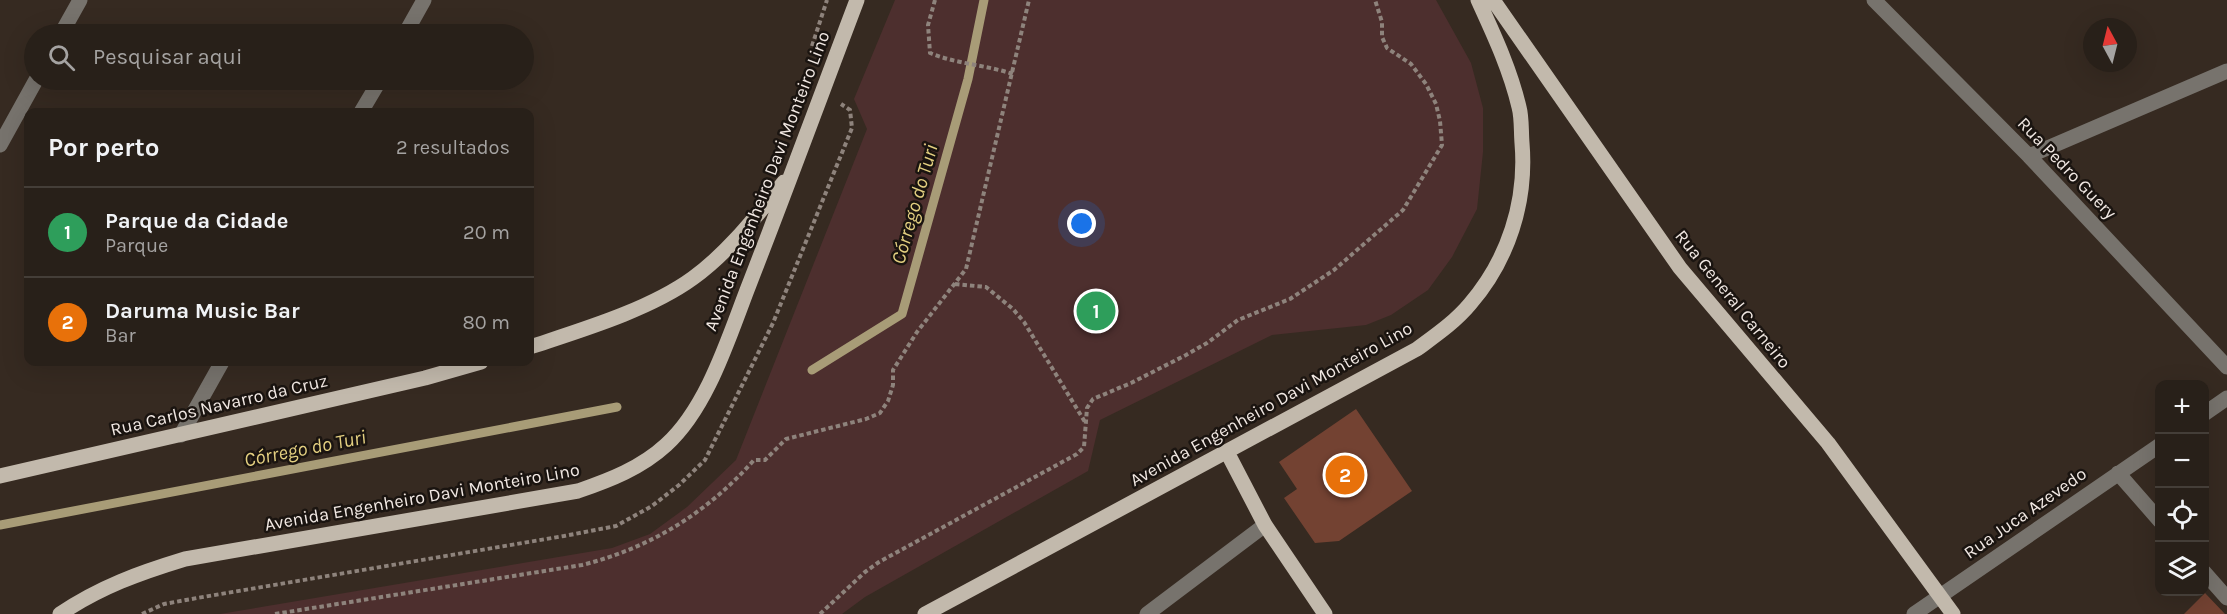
<!DOCTYPE html>
<html lang="pt">
<head>
<meta charset="utf-8">
<style>
	:root { --surface:#282019; --page:#302822; --text:#f1f3f6; --muted:#a5a3a2; --line:#443e38; --accent:#8bbbb9 }
	body { margin:0; font-family:Karla,sans-serif; background:var(--page); color:var(--text) }
	.controls { position:absolute; right:18px; bottom:18px; display:grid; overflow:hidden; border-radius:12px; box-shadow:0 6px 24px #0002 }
	.controls button { width:54px; height:54px; display:grid; place-items:center; padding:0; border:0; border-bottom:2px solid var(--line); background:var(--surface); color:var(--text); font:30px sans-serif }
	.compass { position:absolute; left:2083px; top:18px; width:54px; height:54px; border-radius:50%; background:var(--surface); box-shadow:0 6px 24px #0002; rotate:353deg }
	.you { position:absolute; left:1082px; top:224px; width:21px; height:21px; margin:-15px; border:4px solid #fff; border-radius:50%; background:#1a73e8; box-shadow:0 0 0 9px #1a73e833 }
	.badge { display:grid; place-items:center; width:39px; height:39px; border-radius:50%; background:var(--accent); color:#fff; font-size:20px; font-weight:700 }
	.pin { position:absolute; translate:-50% -50%; border:3px solid #fff; box-shadow:0 2px 6px #0006 }
	.list { margin:0; padding:0; list-style:none }
	h2 { display:flex; justify-content:space-between; align-items:center; height:78px; margin:0; padding:0 24px; font-size:26px }
	h2 small { font-size:20px; font-weight:400; color:var(--muted) }
	.list li { display:grid; grid-template-columns:39px 1fr auto; gap:18px; align-items:center; box-sizing:border-box; height:90px; padding:0 24px; border-top:2px solid var(--line) }
	.list b { display:block; font-size:22px; white-space:nowrap }
	.list p { margin:0; font-size:20px; white-space:nowrap; color:var(--muted) }
	.list em { font-size:20px; font-style:normal; color:var(--muted) }
	.icon { flex:none; width:33px; height:33px; fill:none; stroke:currentColor; stroke-width:2; stroke-linecap:round; stroke-linejoin:round }
	.map { position:relative; flex:none; width:2227px; height:614px; overflow:hidden }
	.search { position:absolute; background:var(--surface); box-shadow:0 6px 24px #0002; left:24px; top:24px; width:510px; height:66px; display:flex; align-items:center; gap:15px; box-sizing:border-box; padding:0 21px; border-radius:33px; color:var(--muted); font-size:22px }
	.panel { position:absolute; background:var(--surface); box-shadow:0 6px 24px #0002; left:24px; top:108px; width:510px; height:258px; border-radius:12px }
	.map>svg:first-child { display:block }
	.green { fill:#4d2f2e }
	.lines { fill:none; stroke-linecap:round; stroke-linejoin:round }
	.stream { stroke:#a89c77; stroke-width:9 }
	.building { fill:#734232 }
	.path { stroke:#8e837c; stroke-width:4; stroke-dasharray:4.5 3; stroke-linecap:butt }
	.minor { stroke:#77736d; stroke-width:15 }
	.major { stroke:#c2b9ac; stroke-width:15 }
	.labels { text-anchor:middle; stroke-width:5; stroke-linejoin:round; paint-order:stroke }
	.street-label { font-size:18px; fill:#f1e8e3; stroke:#1a1410 }
	.water-label { font-size:20px; font-style:italic; fill:#e3cf80; stroke:#1a1410 }
</style>
</head>
<body>
<div class="map">
<svg width="2227" height="614" viewBox="0 0 2227 614">
	<rect width="100%" height="100%" fill="#362a21"/>
	<path class="green" d="M895 0H1436L1471 63 1483 108V152L1477 209 1452 257 1428 290 1391 315 1366 325 1272 335 1100 420 1088 471 865 597 842 614H220L612 548 650 534 687 507 736 460 867 129 854 99Z"/>
	<g class="lines">
		<path class="stream" d="M812 370 902 314 968 79 984 0
			M0 525 617 407"/>
	</g>
	<path class="building" d="M1356 409 1412 491 1339 541 1315 543 1284 498 1297 489 1279 462Z
		M2205 593 2225 614H2184Z"/>
	<g class="lines">
		<path class="path" d="M935 0 928 25 930 53C957 64 986 65 1013 74
			M812 46 827 0
			M955 284 986 287 1013 309 1024 322 1085 422
			M142 614 164 604 197 598 564 536 616 526 652 506 679 485 705 460 773 323 852 128 850 110 841 104
			M275 614 582 565C650 548 707 513 754 460H765L786 439 866 419 880 413 888 401 893 385V370L917 332 966 269 1029 0
			M820 614 865 572 879 562 1077 454 1084 447 1087 408 1093 399 1131 383 1186 355 1207 343 1238 320 1290 299 1334 270 1403 210 1442 145 1440 121 1436 104 1426 84 1411 64 1387 48 1382 37V22L1375 0"/>
		<path class="minor" d="M1874 0 2029 156 2227 367
			M61 34 80 0
			M405 34 424 0
			M361 112 380 80
			M0 145 36 80
			M2029 156 2227 71
			M2204 414 2227 398
			M181 435 222 362
			M2118 473 2160 521
			M2204 572 2227 598
			M1147 614 1265 525
			M1914 614 2160 445"/>
		<path class="major" d="M1493 0 1680 268 1828 443 1953 614
			M530 347C581 330 649 310 693 278 729 252 757 215 784 182
			M1227 452 1265 525 1325 614
			M0 476 425 378 481 362
			M60 614C100 587 139 573 185 559L578 491C610 480 641 468 666 445 708 407 729 336 749 285 786 190 821 95 857 0
			M925 614 1417 349C1436 335 1455 322 1470 304 1508 260 1527 202 1522 143 1521 131 1522 118 1519 107 1510 69 1494 35 1478 0"/>
	</g>
	<g class="labels">
		<g class="street-label">
			<text transform="translate(2067 168) rotate(46)" y="6">Rua Pedro Guery</text>
			<text transform="translate(767 181) rotate(-69)" y="6">Avenida Engenheiro Davi Monteiro Lino</text>
			<text transform="translate(1733 299) rotate(51)" y="6">Rua General Carneiro</text>
			<text transform="translate(1271 404) rotate(-29)" y="6">Avenida Engenheiro Davi Monteiro Lino</text>
			<text transform="translate(219 405) rotate(-13)" y="6">Rua Carlos Navarro da Cruz</text>
			<text transform="translate(422 497) rotate(-10)" y="6">Avenida Engenheiro Davi Monteiro Lino</text>
			<text transform="translate(2025 513) rotate(-35)" y="6">Rua Juca Azevedo</text>
		</g>
		<g class="water-label">
			<text transform="translate(914 204) rotate(-74)" y="7">Córrego do Turi</text>
			<text transform="translate(305 448) rotate(-11)" y="7">Córrego do Turi</text>
		</g>
	</g>
</svg>
<div class="controls">
<button>+</button>
<button>−</button>
<button><svg class="icon" aria-label="locate" viewBox="0 0 24 24"><circle cx="12" cy="12" r="6"/><path d="M12 2v4M12 18v4M2 12h4M18 12h4"/></svg></button>
<button><svg class="icon" aria-label="layers" viewBox="0 0 24 24"><path d="M12 4l9 5-9 5-9-5zM3 14l9 5 9-5"/></svg></button>
</div>
<svg class="compass" viewBox="-18 -18 36 36"><path d="M0-13l5 13h-10z" fill="#e53935"/><path d="M0 13l5-13h-10z" fill="#a5a3a2"/></svg>
<div class="you"></div>
<div class="pin badge" style="left:1096px;top:311px;background:#2e9e5b">1</div>
<div class="pin badge" style="left:1345px;top:475px;background:#e8710a">2</div>
<div class="search"><svg class="icon" aria-label="search" viewBox="0 0 24 24"><circle cx="10" cy="10" r="6"/><path d="M15 15l6 6"/></svg>Pesquisar aqui</div>
<section class="panel">
<h2>Por perto<small>2 resultados</small></h2>
<ul class="list">
<li><span class="badge" style="background:#2e9e5b">1</span><div><b>Parque da Cidade</b><p>Parque</p></div><em>20 m</em></li>
<li><span class="badge" style="background:#e8710a">2</span><div><b>Daruma Music Bar</b><p>Bar</p></div><em>80 m</em></li>
</ul>
</section>
</div>
</body>
</html>
